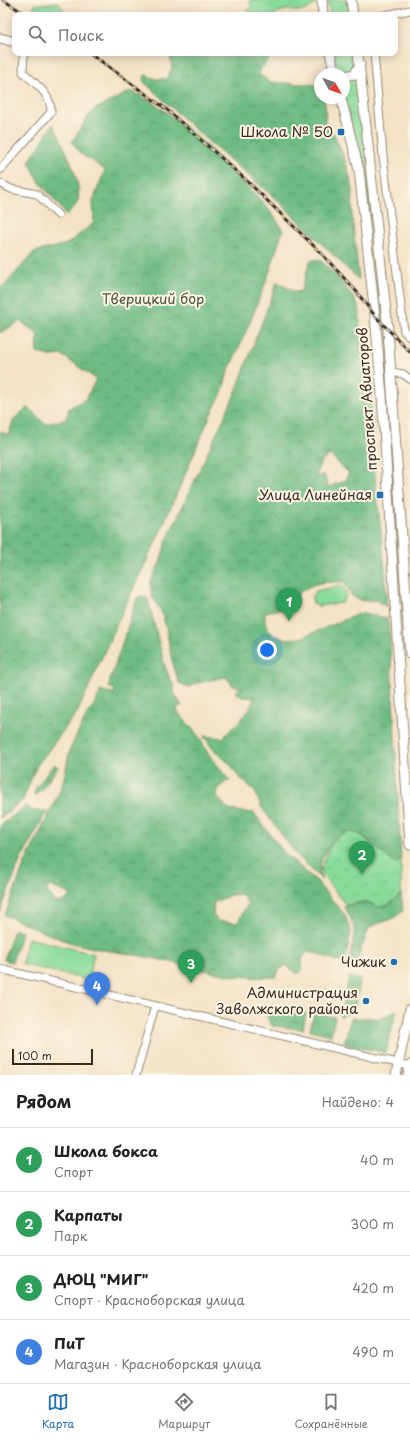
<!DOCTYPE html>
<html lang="ru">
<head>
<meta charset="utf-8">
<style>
	:root { --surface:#fff; --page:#f2f2f2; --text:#222; --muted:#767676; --line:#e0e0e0; --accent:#1f6fb2 }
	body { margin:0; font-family:"Playpen Sans",sans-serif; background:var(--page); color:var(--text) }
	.compass { position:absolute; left:314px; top:68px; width:36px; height:36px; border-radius:50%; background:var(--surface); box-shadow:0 2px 10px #0003; rotate:130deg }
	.scale { position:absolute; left:12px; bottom:10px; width:81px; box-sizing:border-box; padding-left:4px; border:2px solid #3b2a1e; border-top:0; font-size:11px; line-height:14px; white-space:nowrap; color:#3b2a1e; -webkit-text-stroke:3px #fcf5e5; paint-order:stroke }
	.you { position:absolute; left:267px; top:650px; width:14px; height:14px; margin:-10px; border:3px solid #fff; border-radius:50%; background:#1a73e8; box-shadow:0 0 0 6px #1a73e833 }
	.badge { display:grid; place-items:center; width:26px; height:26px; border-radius:50%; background:var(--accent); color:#fff; font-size:13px; font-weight:700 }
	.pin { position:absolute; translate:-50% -33px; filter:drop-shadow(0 1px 2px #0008) }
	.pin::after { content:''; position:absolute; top:21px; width:14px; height:12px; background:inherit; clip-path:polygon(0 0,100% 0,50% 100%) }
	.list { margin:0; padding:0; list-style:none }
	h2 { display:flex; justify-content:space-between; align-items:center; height:52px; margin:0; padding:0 16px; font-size:17px }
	h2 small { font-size:13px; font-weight:400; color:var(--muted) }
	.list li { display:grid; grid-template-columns:26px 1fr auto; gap:12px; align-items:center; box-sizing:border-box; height:64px; padding:0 16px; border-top:1px solid var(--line) }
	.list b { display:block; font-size:15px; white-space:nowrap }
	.list p { margin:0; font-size:13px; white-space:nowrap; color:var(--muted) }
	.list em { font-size:13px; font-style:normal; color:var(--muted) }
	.icon { flex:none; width:22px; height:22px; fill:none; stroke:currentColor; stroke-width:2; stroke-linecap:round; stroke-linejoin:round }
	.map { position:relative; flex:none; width:410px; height:1075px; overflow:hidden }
	.search { position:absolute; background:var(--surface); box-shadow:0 2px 10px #0003; left:12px; right:12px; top:12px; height:44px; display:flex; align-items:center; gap:10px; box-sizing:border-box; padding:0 14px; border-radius:8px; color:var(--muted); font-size:15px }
	.sheet { height:308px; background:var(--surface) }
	nav { display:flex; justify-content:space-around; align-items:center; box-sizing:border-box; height:56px; border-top:1px solid var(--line); background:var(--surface); font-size:11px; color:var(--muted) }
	nav a { display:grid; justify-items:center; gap:2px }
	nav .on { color:var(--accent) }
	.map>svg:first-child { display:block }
	.grass { fill:url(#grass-tufts); stroke:#62825c }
	.forest { fill:url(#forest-crowns); stroke:#547250; fill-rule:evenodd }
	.park { fill:url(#park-crowns); stroke:#62825c }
	.garden { fill:#89db9b; stroke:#62825c }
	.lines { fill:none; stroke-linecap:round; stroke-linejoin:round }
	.minor-casing { stroke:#978672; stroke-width:9 }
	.major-casing { stroke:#978672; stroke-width:11 }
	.minor { stroke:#fff; stroke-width:7 }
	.major { stroke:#fff; stroke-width:9 }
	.rail-casing { stroke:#3b2a1e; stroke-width:3 }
	.rail { stroke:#fcf5e5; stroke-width:1.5; stroke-dasharray:4.5; stroke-linecap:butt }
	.poi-dot { fill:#1f6fb2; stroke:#fcf5e5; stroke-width:1.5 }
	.labels { text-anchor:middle; stroke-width:4; stroke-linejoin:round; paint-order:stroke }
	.poi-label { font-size:14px; fill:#3b2a1e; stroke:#fcf5e5; text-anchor:end }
	.park-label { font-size:14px; fill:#4e563d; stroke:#fcf5e5 }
	.street-label { font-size:14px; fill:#3b2a1e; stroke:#fcf5e5 }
</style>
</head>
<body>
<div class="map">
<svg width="410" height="1075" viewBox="0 0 410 1075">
	<defs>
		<pattern id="grass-tufts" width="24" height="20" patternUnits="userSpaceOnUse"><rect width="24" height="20" fill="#89db9b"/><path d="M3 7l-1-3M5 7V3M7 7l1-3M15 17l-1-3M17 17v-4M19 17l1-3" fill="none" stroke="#77bc85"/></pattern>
		<pattern id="forest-crowns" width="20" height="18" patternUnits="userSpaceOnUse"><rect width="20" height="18" fill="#6ebb83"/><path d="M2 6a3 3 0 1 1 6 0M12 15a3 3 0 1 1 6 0" fill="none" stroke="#5c986b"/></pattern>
		<pattern id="park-crowns" width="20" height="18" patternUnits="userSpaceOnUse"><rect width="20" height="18" fill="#89db9b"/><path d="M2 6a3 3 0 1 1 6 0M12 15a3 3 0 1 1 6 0" fill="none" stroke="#77bc85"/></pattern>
	</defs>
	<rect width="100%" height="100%" fill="#fcf5e5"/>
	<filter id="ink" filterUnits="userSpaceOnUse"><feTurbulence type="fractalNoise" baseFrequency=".025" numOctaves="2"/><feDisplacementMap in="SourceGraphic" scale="8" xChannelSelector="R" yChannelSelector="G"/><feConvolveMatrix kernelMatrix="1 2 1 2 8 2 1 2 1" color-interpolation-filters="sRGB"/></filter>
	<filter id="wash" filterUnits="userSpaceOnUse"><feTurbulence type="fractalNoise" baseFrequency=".012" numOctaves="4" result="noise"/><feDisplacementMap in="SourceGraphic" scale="16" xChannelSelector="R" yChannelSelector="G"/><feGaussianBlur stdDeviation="0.9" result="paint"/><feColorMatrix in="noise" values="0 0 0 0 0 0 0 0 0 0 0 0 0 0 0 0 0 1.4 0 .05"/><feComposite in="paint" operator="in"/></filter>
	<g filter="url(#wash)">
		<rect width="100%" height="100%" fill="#f3e2c5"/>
		<path class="grass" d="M250 0H317C312 11 302 11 292 11L290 9 278 12 275 15H246V11L251 8Z
			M328 0H347L349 15H330Z
			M58 2 65 12 63 15H37L32 11 35 5Z
			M334 53H355C356 63 349 81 338 68 335 65 335 58 334 53Z
			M358 75 384 322 380 318 365 174 344 97V79Z"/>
		<path class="forest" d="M170 53H273L258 73 269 82 320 85V98H324L326 112 325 124 335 136 346 162 353 191 352 215 359 280 277 200 199 133 143 81 145 75 156 79H166L172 69Z
			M131 91C170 109 203 142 233 172 252 191 269 207 283 230L268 276 251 320 228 372 222 393 210 416 158 537 124 608 78 711 36 767 23 800 0 818V431L8 435 14 419 28 407 45 424 66 419 69 408 86 399 96 379 62 355 51 356 37 353 38 335 21 321 0 333V288L6 284 34 252 67 244 94 223 93 201 105 170 80 153 72 142 87 118 94 110Z
			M53 124C61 141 85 184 77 203 75 207 70 211 67 215L40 183 29 162Z
			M319 259C329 267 355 296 359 308 361 315 359 322 360 330 362 335 366 341 368 347L375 476 385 569 387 607 376 600 363 601 352 596 344 582C317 581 303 584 287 608L265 612V623L273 636 285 639 300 638 361 613 387 618 390 637 401 860 395 864 361 834 334 839C325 854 316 862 322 880L296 854 262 808 254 790 237 775 231 765 213 749 204 736 223 738C235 724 249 716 254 698L242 697 235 692 242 688 233 686 226 677 197 683 189 687 179 683 172 661 166 627 161 611 152 596 150 583 160 563 166 542 235 394 277 282 295 292 301 291 310 261ZM330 455 349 473 345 481 328 487 324 474 316 478C318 466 320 461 330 455Z
			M142 596 148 599 164 663 170 680 174 685V693L182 706H177L178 712 200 738 207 752 230 781H227L217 789V797L229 810 254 813 285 854 319 883V885L345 915 351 931 345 963 308 951 302 959V969L298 974 286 965 279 970 276 977C231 980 199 968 157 959 130 953 102 951 76 944 53 938 27 924 5 915L25 863 59 793 64 778 70 749 86 717 97 700 100 691 115 693V690L109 687 110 679 114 669 137 598ZM50 886 70 894 67 900 57 903 47 892V889ZM242 894 248 904 237 923 218 921 213 915 214 902 231 895Z
			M54 764 58 767 42 789 34 796 35 789Z
			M26 806 34 811H47L20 861 0 912V826Z
			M401 894 403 911C392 922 382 920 369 928L357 960 349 965C351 938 362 934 344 907L367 901 377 907 387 906Z
			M14 930 22 931 12 962 4 960Z
			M349 977 361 979 354 1010 340 1017Z
			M273 1005 306 1013 303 1029 272 1026 267 1017Z
			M397 1010 386 1053 344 1044 351 1018H383Z
			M314 1013 335 1017 331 1035 310 1030Z"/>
		<path class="park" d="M349 832 360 834 395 864 401 860V894L387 906 377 907 367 901 346 905 326 880 321 869C328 853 330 837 349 832Z"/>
		<path class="garden" d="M339 586 344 588 347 594 342 603 318 606 313 603 312 596 316 591Z
			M28 938 94 954 88 980 22 964Z"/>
	</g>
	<g filter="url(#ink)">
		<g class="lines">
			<g class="minor-casing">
				<path id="minor" d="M385 15 410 10
					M374 53 383 156 404 331 410 337
					M0 170 51 112C51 93 35 84 23 72L24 53
					M0 183 11 189 37 194 58 215
					M391 372 403 374 410 379
					M0 969 410 1066
					M136 1075 155 1006"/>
			</g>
			<g class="major-casing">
				<path id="major" d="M322 0 323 15
					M351 0 353 15
					M0 38 15 42
					M330 53 335 74
					M358 53 388 330 410 654
					M344 76 355 74 360 64
					M341 98 359 170 375 316 382 395 410 845
					M396 1075 410 1009
					M408 1075 410 1065"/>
			</g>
			<use href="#minor" class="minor"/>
			<use href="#major" class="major"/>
			<g class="rail-casing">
				<path id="rail" d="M3 0 27 15
					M90 53 166 109 245 179 320 252 356 291 375 316 410 352"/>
			</g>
			<use href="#rail" class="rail"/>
		</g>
	</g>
	<g class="poi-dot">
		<rect x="337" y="128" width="8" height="8" rx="2"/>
		<rect x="376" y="491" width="8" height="8" rx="2"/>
		<circle cx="394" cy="962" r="4"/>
		<circle cx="366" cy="1001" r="4"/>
	</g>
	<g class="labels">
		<g class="poi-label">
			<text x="333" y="137">Школа № 50</text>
			<text x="372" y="500">Улица Линейная</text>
			<text x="386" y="967">Чижик</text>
			<text x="358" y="998">Администрация<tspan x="358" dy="16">Заволжского района</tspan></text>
		</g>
		<g class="park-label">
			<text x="153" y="304">Тверицкий бор</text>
		</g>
		<g class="street-label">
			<text transform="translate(367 399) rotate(-94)" y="5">проспект Авиаторов</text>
		</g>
	</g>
</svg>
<svg class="compass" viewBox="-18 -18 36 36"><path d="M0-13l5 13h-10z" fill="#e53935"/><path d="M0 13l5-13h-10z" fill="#767676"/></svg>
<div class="scale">100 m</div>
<div class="you"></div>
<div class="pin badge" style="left:289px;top:621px;background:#2e9e5b">1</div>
<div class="pin badge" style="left:362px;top:874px;background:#2e9e5b">2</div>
<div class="pin badge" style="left:191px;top:983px;background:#2e9e5b">3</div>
<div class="pin badge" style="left:97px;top:1005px;background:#3f7fe0">4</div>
<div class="search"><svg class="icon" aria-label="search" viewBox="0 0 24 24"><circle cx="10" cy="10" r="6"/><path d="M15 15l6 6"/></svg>Поиск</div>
</div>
<section class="sheet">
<h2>Рядом<small>Найдено: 4</small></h2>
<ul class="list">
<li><span class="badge" style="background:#2e9e5b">1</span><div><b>Школа бокса</b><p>Спорт</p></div><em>40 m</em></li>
<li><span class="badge" style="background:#2e9e5b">2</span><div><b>Карпаты</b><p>Парк</p></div><em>300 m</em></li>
<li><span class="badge" style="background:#2e9e5b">3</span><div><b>ДЮЦ &quot;МИГ&quot;</b><p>Спорт · Красноборская улица</p></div><em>420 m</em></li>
<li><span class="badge" style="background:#3f7fe0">4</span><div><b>ПиТ</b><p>Магазин · Красноборская улица</p></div><em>490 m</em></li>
</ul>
</section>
<nav>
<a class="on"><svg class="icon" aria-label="map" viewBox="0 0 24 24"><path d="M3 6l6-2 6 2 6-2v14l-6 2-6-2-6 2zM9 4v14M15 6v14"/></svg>Карта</a>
<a><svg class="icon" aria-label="directions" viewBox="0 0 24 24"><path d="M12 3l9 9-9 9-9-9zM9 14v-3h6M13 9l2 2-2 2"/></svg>Маршрут</a>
<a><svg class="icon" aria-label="saved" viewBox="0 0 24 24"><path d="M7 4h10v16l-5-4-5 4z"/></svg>Сохранённые</a>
</nav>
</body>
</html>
